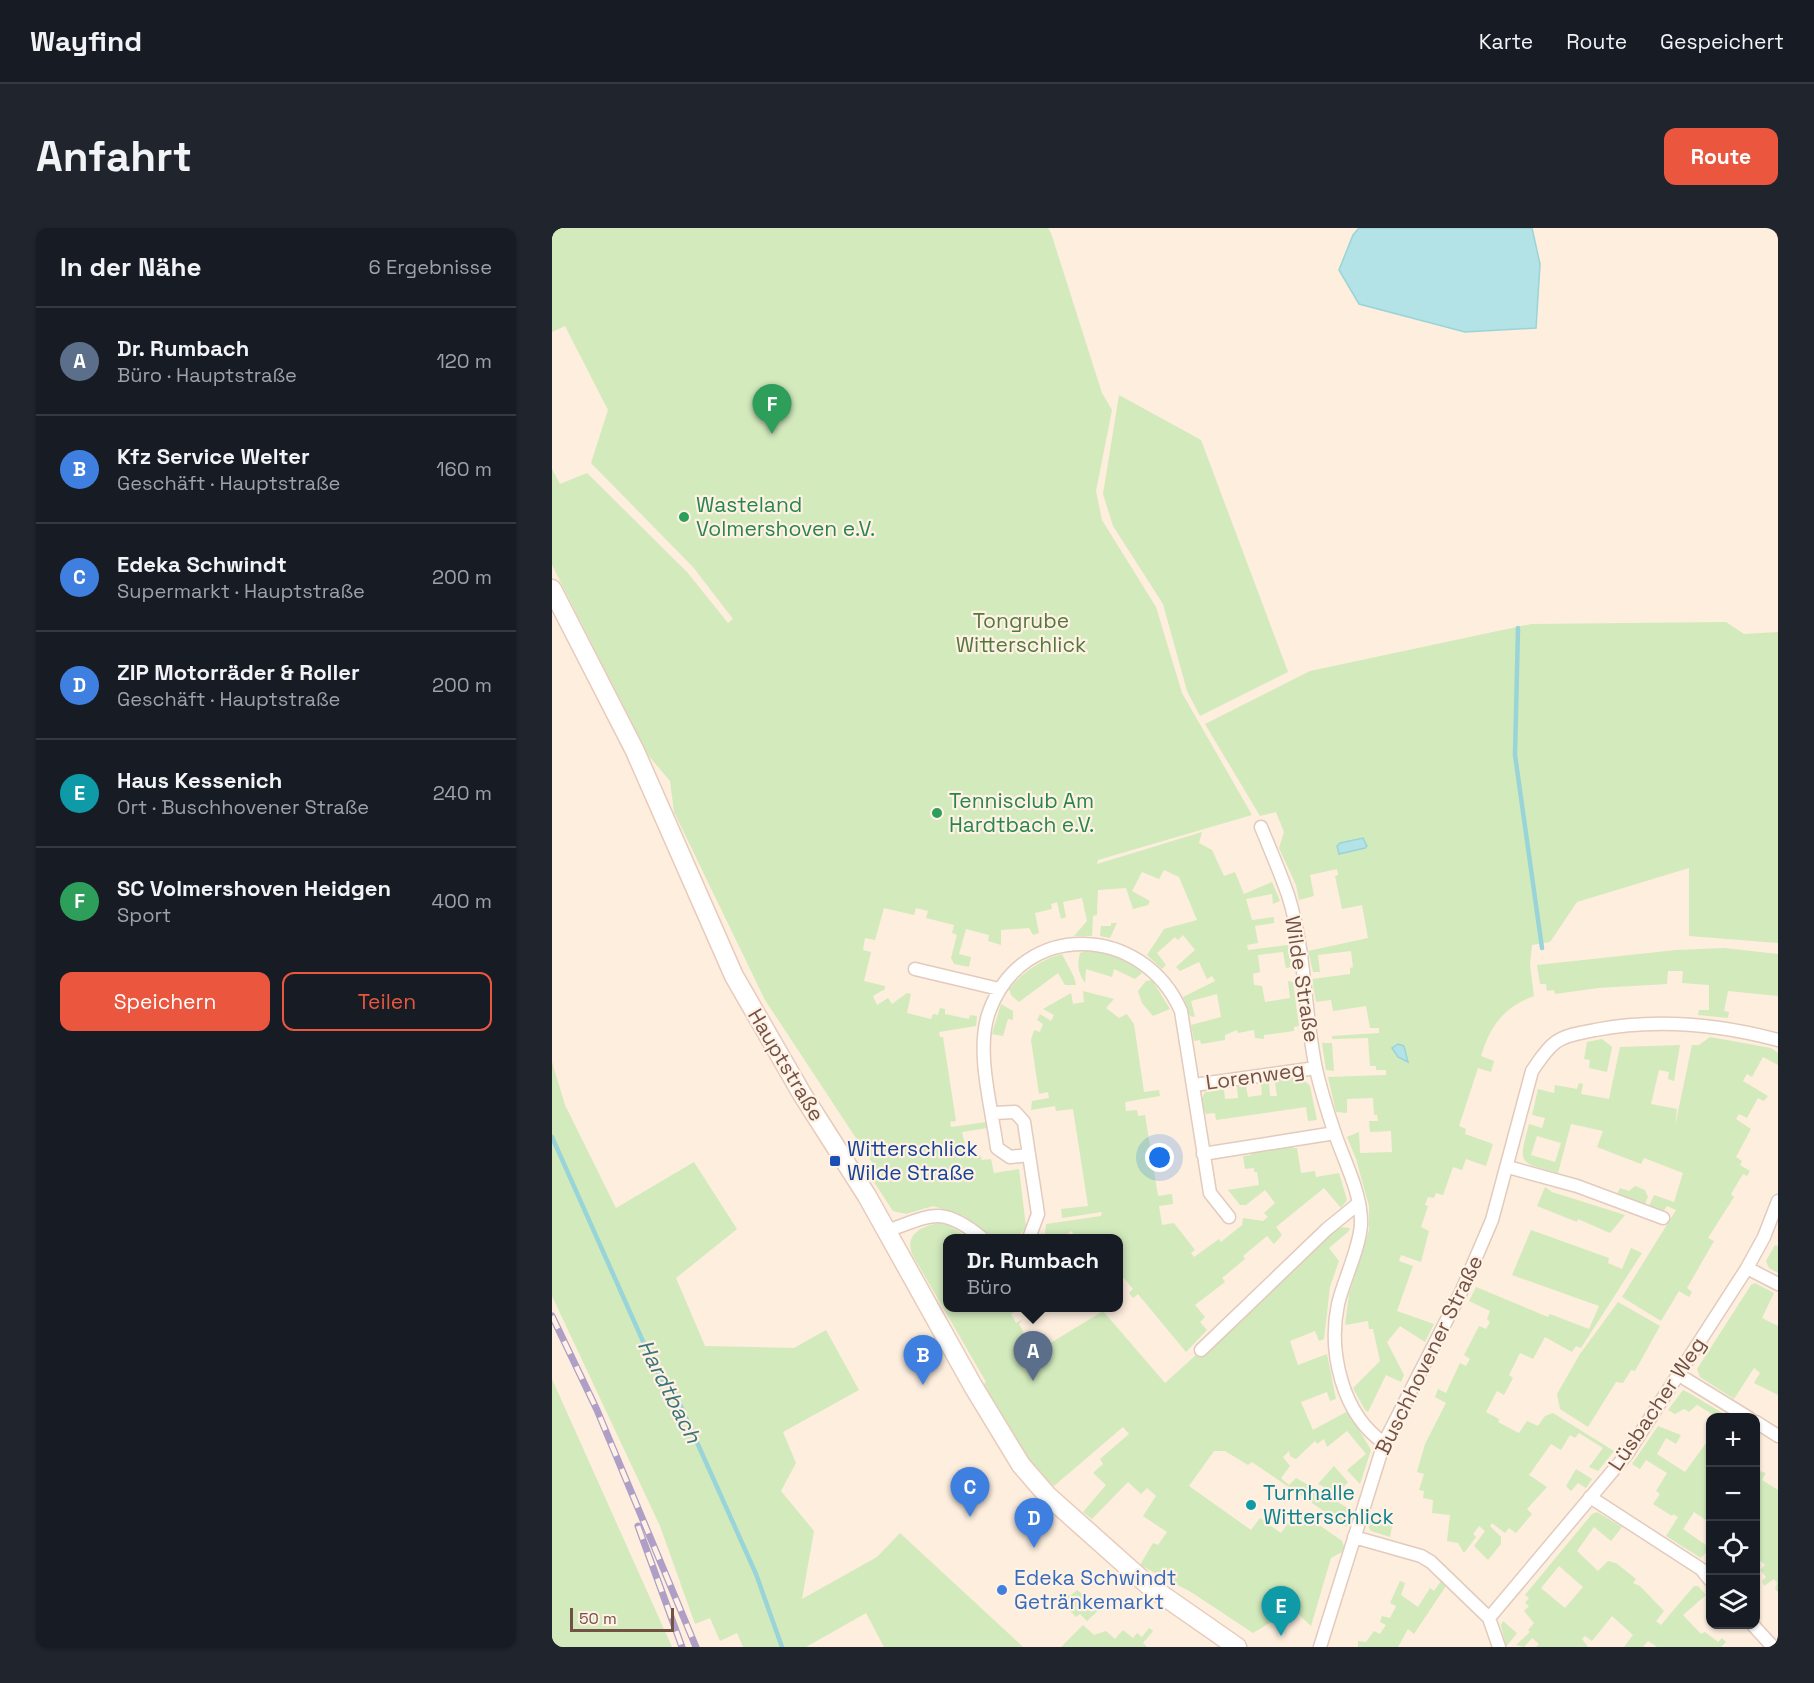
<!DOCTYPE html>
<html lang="de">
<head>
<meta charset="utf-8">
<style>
	:root { --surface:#171b24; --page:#20242c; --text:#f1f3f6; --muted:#9ea1a6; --line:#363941; --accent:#eb563f }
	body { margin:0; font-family:"Space Grotesk",sans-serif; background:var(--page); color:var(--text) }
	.controls { position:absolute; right:18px; bottom:18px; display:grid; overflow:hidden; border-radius:12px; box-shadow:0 2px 4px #0004 }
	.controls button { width:54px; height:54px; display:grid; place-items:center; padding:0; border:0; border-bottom:2px solid var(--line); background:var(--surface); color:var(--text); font:30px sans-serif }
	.scale { position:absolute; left:18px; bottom:15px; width:104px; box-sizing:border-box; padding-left:6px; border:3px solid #735246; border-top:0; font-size:16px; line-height:21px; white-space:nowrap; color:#735246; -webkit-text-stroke:4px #fff2e5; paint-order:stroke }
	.you { position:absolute; left:608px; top:930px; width:21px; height:21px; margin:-15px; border:4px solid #fff; border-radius:50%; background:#1a73e8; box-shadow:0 0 0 9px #1a73e833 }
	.badge { display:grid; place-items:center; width:39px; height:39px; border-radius:50%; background:var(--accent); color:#fff; font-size:20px; font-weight:700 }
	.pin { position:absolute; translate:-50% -50px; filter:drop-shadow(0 2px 3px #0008) }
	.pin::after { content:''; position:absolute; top:32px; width:21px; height:18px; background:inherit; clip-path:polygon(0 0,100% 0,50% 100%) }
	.popup { position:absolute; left:391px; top:1006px; width:180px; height:78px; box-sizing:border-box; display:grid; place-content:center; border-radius:12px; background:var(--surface); filter:drop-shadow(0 2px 4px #0005); font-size:20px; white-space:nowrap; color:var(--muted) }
	.popup b { font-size:22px; color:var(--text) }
	.popup::after { content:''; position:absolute; left:50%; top:100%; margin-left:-12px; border:12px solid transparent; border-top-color:var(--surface) }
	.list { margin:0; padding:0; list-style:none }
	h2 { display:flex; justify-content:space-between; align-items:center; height:78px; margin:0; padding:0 24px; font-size:26px }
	h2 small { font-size:20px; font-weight:400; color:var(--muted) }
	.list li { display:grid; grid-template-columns:39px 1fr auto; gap:18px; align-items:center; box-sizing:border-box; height:108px; padding:0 24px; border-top:2px solid var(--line) }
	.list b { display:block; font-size:22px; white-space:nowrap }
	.list p { margin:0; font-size:20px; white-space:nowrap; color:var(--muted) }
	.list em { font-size:20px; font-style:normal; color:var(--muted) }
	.actions { display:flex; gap:12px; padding:18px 24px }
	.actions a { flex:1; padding:14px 0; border:2px solid var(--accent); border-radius:12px; text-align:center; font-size:21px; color:var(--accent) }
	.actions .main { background:var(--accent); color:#fff }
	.icon { flex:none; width:33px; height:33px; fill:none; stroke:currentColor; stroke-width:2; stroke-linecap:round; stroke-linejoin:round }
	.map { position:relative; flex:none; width:1226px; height:1419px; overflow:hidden; border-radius:12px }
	header { display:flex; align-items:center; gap:36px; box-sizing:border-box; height:84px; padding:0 30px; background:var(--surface); border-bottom:2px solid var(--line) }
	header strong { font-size:28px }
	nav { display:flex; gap:33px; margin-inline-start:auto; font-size:21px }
	.intro { display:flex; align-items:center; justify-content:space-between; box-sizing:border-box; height:144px; padding:0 36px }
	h1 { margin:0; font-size:42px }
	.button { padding:15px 27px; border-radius:12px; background:var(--accent); color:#fff; font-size:21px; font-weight:700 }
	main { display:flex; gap:36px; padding:0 36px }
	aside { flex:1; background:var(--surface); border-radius:12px; box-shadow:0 2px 4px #0004 }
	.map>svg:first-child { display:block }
	.green { fill:#d3eabd; fill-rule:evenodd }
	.water { fill:#b3e3e6; stroke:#99d4d8; stroke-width:1.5 }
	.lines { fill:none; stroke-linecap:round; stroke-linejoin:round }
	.stream { stroke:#99d4d8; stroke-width:4.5 }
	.minor-casing { stroke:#e2cbbd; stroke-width:15 }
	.secondary-casing { stroke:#e8cbba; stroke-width:21 }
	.minor { stroke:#fff; stroke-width:12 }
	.secondary { stroke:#fff; stroke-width:18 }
	.rail-casing { stroke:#af9ec5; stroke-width:7 }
	.rail { stroke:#fff2e5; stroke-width:4.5; stroke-dasharray:14; stroke-linecap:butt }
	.leisure-dot { fill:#2e9e5b; stroke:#fff2e5; stroke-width:2 }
	.transit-dot { fill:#1a4fb4; stroke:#fff2e5; stroke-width:2 }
	.culture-dot { fill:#0f9aa8; stroke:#fff2e5; stroke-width:2 }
	.shop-dot { fill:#3f7fe0; stroke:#fff2e5; stroke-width:2 }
	.labels { text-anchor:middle; stroke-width:4.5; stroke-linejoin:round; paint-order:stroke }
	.leisure-label { font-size:21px; fill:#27864d; stroke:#fff2e5; text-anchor:start }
	.park-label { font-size:21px; fill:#54793e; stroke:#fff2e5 }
	.street-label { font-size:21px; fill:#735246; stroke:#fff2e5 }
	.transit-label { font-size:21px; fill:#164399; stroke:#fff2e5; text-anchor:start }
	.culture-label { font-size:21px; fill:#0d838f; stroke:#fff2e5; text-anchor:start }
	.shop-label { font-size:21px; fill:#366cbe; stroke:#fff2e5; text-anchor:start }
	.water-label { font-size:22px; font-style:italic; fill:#3a7579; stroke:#fff2e5 }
</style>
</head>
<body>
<header>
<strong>Wayfind</strong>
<nav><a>Karte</a><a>Route</a><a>Gespeichert</a></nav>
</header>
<div class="intro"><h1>Anfahrt</h1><a class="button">Route</a></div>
<main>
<aside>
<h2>In der Nähe<small>6 Ergebnisse</small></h2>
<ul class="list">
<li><span class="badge" style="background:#5c6f8a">A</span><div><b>Dr. Rumbach</b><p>Büro · Hauptstraße</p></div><em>120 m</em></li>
<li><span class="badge" style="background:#3f7fe0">B</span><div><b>Kfz Service Welter</b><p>Geschäft · Hauptstraße</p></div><em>160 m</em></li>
<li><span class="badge" style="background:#3f7fe0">C</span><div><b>Edeka Schwindt</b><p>Supermarkt · Hauptstraße</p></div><em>200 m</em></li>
<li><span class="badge" style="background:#3f7fe0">D</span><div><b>ZIP Motorräder &amp; Roller</b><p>Geschäft · Hauptstraße</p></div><em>200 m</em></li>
<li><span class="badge" style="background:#0f9aa8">E</span><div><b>Haus Kessenich</b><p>Ort · Buschhovener Straße</p></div><em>240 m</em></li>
<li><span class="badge" style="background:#2e9e5b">F</span><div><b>SC Volmershoven Heidgen</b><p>Sport</p></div><em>400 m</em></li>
</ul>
<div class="actions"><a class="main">Speichern</a><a>Teilen</a></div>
</aside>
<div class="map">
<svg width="1226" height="1419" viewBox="0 0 1226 1419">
	<rect width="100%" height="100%" fill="#fdeede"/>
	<path class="green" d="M0 0H496L499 5 550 165 560 182 544 263 550 292 604 379 630 465 700 587 546 632 545 636 650 604 647 615 660 622 672 648 683 644 692 666 720 654 728 673 721 676 720 666 694 671 700 692 722 689V695L703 698 706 715 695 717 696 722 736 717 740 739 734 740 731 724 706 727 708 744 701 746 702 757 710 758 713 774 738 770 736 753 741 754 747 798 742 799V803L712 807V811L703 810 702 802 686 805 685 802 673 807V812L649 816 648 812 642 813 639 797 669 789 665 766 639 773 643 789 638 788 631 769 663 753 660 748 655 751 647 734 628 743 624 739 643 722 631 707 626 712 623 709 605 725 614 737 610 741 595 727 612 701 645 692 627 649 612 642 607 651 590 644 580 663 598 673 596 677 581 681 574 660 546 662 545 687 541 688 540 708H522L535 693 530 670 511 674 514 689 509 691 505 674 499 676 500 681 483 685 487 705 481 707 477 700 449 702V717L436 713 437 707 414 701 407 726 419 729 417 739 402 736 399 730 405 707 400 705 402 697 374 690 376 683 364 680 362 687 332 680 323 712 313 710 311 722 319 724 312 753 333 758V761L321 768 325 777 336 770 340 776 355 765 359 766 355 785 379 791 381 786 386 787 388 780 393 781V786L417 791 418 787 425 788 424 798 387 804 388 809H391L404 893 398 894 399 899 434 894 435 900 410 904 416 929 428 927 430 932 439 931 442 945 467 941 474 999 465 1010H441L412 988 381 978 354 986 341 983 318 948 325 942 213 772 122 584 118 553 96 527 0 337V241L8 256 35 245 135 344 176 395 181 391 141 339 39 235 56 182 13 98 0 104Z
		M567 167 649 212 736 444 648 488 635 463 611 376 561 298 551 266Z
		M1174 394 1192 406 1226 404V715L1137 708V640L1025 674 998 714 980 717 978 737 982 768C952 779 938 798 929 828L942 833 939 844 926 840 907 898 914 901 913 906 941 916 934 938 914 931 910 942 901 939 891 967 884 965 882 970 876 969 873 977 876 978 869 999 877 1003 869 1034 849 1027 847 1033 861 1038 845 1083 882 1096 873 1114 848 1098 835 1114 852 1147 849 1154 834 1147 816 1184 813 1182 801 1160 828 1133 821 1101H817L816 1093 793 1097 797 1066 817 1002V978L804 931 795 909 807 904 808 925 840 924 839 903 818 904 817 893H826L825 887H822L821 870 795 871V885L784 884 776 849 834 847V842H824V838H818L816 810 780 811V808L827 805V800H818L814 778 781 783 779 772 764 774 760 751 798 746V740L801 739 799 723 766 727 768 744H761L756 723 816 710 810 677 790 681 783 648 786 647 785 641 758 647 762 668 747 672 744 657 727 620 732 604 724 584 708 588 653 496 758 443 979 396Z
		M559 695H565L558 710 548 708 549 698H559Z
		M1172 720 1226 726V768L1176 763 1172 783 1177 784 1176 790 1146 787 1147 782H1157V757L1130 755 1131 743H1116L1115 756 1046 760 1003 766 1002 762 995 763 994 756H988L985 737 1124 722Z
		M534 723C553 724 578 729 590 745L583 751 562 741 560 749 534 741 533 755C526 745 525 737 528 725Z
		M510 726 522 749 524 757H513L506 745 467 774 459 767 457 761C471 744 488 732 510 726Z
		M600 752 618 781 601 788 590 775 586 763 594 753Z
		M531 763 562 771 554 780 567 790 575 786 582 796 592 864 607 862 608 868 573 874 574 883 585 882 586 888 593 887 606 968 620 966 621 976 607 978 610 997 622 995 643 1022 639 1025 642 1029 667 1011 669 1014 690 997 691 990 711 993 716 989 712 985 723 975 713 962 694 977H688L676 962 707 957 705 944H702V940L693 941 691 928 699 927 698 921 740 914 741 920H745L749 945 763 943 764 949 787 945 795 972 789 980 772 960 724 999 730 1007 722 1016 715 1008 691 1028 693 1031 670 1050 673 1054 643 1077 653 1089 648 1094 655 1102 634 1124 586 1066 581 1070 577 1065 581 1061 567 1044 566 1010H526L519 1003 511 1010H497L493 1006 494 996 549 988 550 984 510 990 509 981 536 978 521 881 504 883 503 878 479 882 480 873 497 870 496 864 487 866 479 812 482 802 488 804 491 796 485 792 488 786 499 793 502 787 491 781 519 765 521 776 532 774Z
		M449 776 461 783V792L456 791 451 808 440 806Z
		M1158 809 1219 820 1226 825V837L1211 829 1200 849 1195 846 1191 853 1216 868 1212 873 1206 870 1195 890 1187 886 1184 891 1199 901 1184 929 1190 933 1188 937 1198 943 1195 948 1191 946 1179 966 1182 969 1156 1010 1162 1013 1135 1060 1140 1064 1137 1069 1127 1063 1109 1093 1070 1069 1124 982 1115 978 1111 984 1097 978 1102 967 1122 974 1131 945 1092 930 1089 936 1045 919 1051 903 1019 896 1006 945C966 934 966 937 977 896L990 900 993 890 980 887 986 861 1002 865 1003 857 1025 861 1027 855 1031 856 1029 866 1057 871 1068 819 1128 817 1122 853 1116 851 1117 844 1107 842 1099 876 1125 881 1123 898 1140 817H1147ZM985 908 1009 915 1003 934 979 927Z
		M1050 811 1060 819 1055 844 1037 840 1038 832 1032 831 1035 814Z
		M770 815H780L782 843 774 842Z
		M0 834 13 877 64 980 142 934 185 1001 124 1050 153 1118 242 1120 274 1102 307 1162 231 1204 244 1235 229 1263 262 1303 250 1371 325 1329 348 1305 471 1419H332L314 1385 254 1419H191L185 1405 168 1413 158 1390 143 1396 108 1298 0 1068Z
		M749 849 758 858 765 892 756 893 754 879 664 892 663 885 654 886 648 874 653 864 672 861 673 871 686 870 685 859 694 858 696 869 710 867 709 856 717 855 718 868H725L723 854Z
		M1083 958 1093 962 1096 969 1093 976 1065 966 1068 960 1077 963Z
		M993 959 1000 964 1073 987 1058 1005 1026 991 1025 994 985 978Z
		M386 995 396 997 417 1010H396V1080H464L465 1082 459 1086 464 1095 471 1091 467 1096 473 1107 479 1104 487 1116 494 1111 497 1116 551 1083 613 1155 785 999 798 1000 796 1004 777 1020 787 1033 778 1059 772 1111 767 1113 763 1103 738 1113 746 1137 775 1126 784 1171 778 1173 775 1164 749 1174 761 1202 796 1183 819 1222 808 1256 795 1242 814 1226 795 1203 775 1219 772 1211 765 1216 763 1213 744 1231 738 1228 737 1223 731 1229 738 1238 729 1250 737 1257 744 1250 801 1283 795 1299 700 1234 696 1237 673 1223H662L637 1258 699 1302 708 1290 729 1305 746 1282 790 1313 792 1319 790 1324 779 1330 759 1398 741 1381 701 1405 639 1364 588 1337 601 1315 606 1317 615 1304 591 1288 604 1268 595 1260 589 1266 576 1254 540 1291 531 1284 554 1257 541 1245 551 1236 548 1231 577 1206 571 1199 502 1258C470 1230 452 1193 431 1157L434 1154 360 1026C353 1006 369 999 386 995Z
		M979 1002 1057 1030 1056 1035 1070 1041 1079 1020 1090 1025 1029 1120 1024 1118 1020 1124 993 1109 981 1131 968 1125 957 1147 961 1150 952 1167 945 1163 934 1184 947 1191 946 1194 967 1205 975 1193 986 1198 993 1188 1001 1185 1062 1223 1046 1243 1037 1239 1051 1220 1027 1205 1023 1210 1018 1207 1009 1222 999 1216 977 1247 995 1259 975 1281 980 1286 964 1305 957 1300 953 1305 940 1295 938 1298 949 1309V1316L936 1332 922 1318 933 1303 927 1298 921 1306 924 1309 912 1325 906 1315 895 1313 898 1287 880 1285 881 1272 871 1270 872 1263 867 1262 872 1246 865 1244 873 1216 894 1175 883 1169 886 1161 894 1165 908 1135 914 1138 918 1131 912 1127 927 1098 934 1101 938 1094 935 1091 938 1083 917 1073 924 1059 996 1089 998 1086 1037 1101 1047 1078 960 1047Z
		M1223 1017 1226 1018V1045L1217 1040 1214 1033Z
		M1203 1055 1222 1065 1210 1090 1226 1098V1167L1202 1155 1208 1145 1202 1140 1182 1171 1148 1149 1145 1141 1199 1057Z
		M1066 1074 1108 1098 1083 1143 1079 1142 1071 1155 1064 1154 1036 1199 1008 1181 1005 1166 1028 1126Z
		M0 1151 120 1419H0Z
		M1131 1162 1137 1165 1177 1189H1165L1145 1177 1137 1184 1132 1181 1123 1186 1116 1182Z
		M1106 1198 1129 1207 1124 1216 1114 1210 1105 1226 1133 1244 1154 1215 1158 1218V1295L1142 1284 1131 1301 1158 1320 1149 1330 1114 1308 1126 1289 1121 1286 1120 1288 1101 1276 1108 1266 1104 1263 1115 1245 1094 1232 1088 1241 1080 1236Z
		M782 1238 796 1254 785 1266 766 1256Z
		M1024 1241 1040 1251 1034 1260 1026 1255 1019 1263 1014 1258Z
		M1204 1242 1214 1245 1210 1252 1226 1262V1364L1223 1361 1225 1355 1222 1351 1212 1358 1210 1353 1214 1349 1208 1342 1213 1337 1209 1333 1204 1338Z
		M1045 1284 1070 1299 1059 1313 1042 1299 1025 1323 1046 1343 1056 1333 1064 1335 1084 1351 1081 1355 1088 1358 1112 1383 1104 1393 1109 1397 1142 1358H1146L1154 1367 1131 1387 1149 1406 1153 1404 1166 1414 1170 1410 1174 1414 1169 1419H1105L1096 1413 1091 1419H1072L1081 1407 1060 1388 1040 1413 1033 1408 1030 1411 1036 1419H984L987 1416 980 1410 972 1419 964 1417 978 1404 976 1402 982 1395 972 1383 977 1378 973 1375 977 1370 973 1367 1040 1286ZM1007 1338 1031 1359 1013 1380 989 1360Z
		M819 1290 840 1297 838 1309 819 1303 816 1298Z
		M848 1353 853 1355 849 1367 866 1379 878 1360 882 1363 889 1353 894 1358 862 1406 856 1401 846 1419H806V1413L814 1414 822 1403 828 1406 834 1397 828 1394 830 1388 838 1390 844 1378 838 1375Z
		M525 1362 549 1380 535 1393 528 1386 524 1389 506 1371 513 1364 518 1368Z
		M951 1393 965 1405 954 1419 949 1397Z
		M531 1397 542 1407 554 1403 563 1411 571 1402 581 1410 585 1405 590 1409 597 1400 601 1403 591 1415 595 1419H509Z"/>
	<path class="water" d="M807 0H980L988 36 984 100 913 104 807 76 787 42 801 7Z
		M811 610 815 618 813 620 787 626 785 618 788 615Z
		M846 816 852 818 856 834 846 829 840 820Z"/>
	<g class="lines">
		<path class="stream" d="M966 400 963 527 990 720
			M0 909 102 1138 109 1151 122 1163 204 1346 230 1419"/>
		<g class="minor-casing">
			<path id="minor" d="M709 599C718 621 728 644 736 667 754 723 752 784 764 841 769 863 776 885 783 906 793 935 810 966 809 997 807 1022 792 1051 786 1076 776 1124 790 1186 832 1215
				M363 741 447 761
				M642 857 764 840
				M441 885 463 884 472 894 486 986 477 1010
				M651 926 783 905
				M477 927 458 929 445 920C440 880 423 823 437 784 470 691 591 696 629 783L658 965 677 989
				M956 939 1025 958 1111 990
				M335 1003C380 987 390 977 430 1010
				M1195 1040 1226 1056
				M649 1122 775 1001 807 975
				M1127 1147 1197 1190
				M1204 1194 1226 1208
				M1038 1269 1149 1341 1158 1352
				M802 1309 869 1328 879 1334 937 1390 947 1419
				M937 1390 1075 1226 1195 1040 1212 1009 1226 973
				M1200 1396 1221 1419
				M768 1419 832 1215 910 1062 940 992 980 843C987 833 994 821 1004 814 1015 806 1030 805 1043 802 1105 790 1166 796 1226 812"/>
		</g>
		<g class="secondary-casing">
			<path id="secondary" d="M0 361 83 523 182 748 250 866 315 968 421 1158 469 1237 495 1267 596 1357 685 1419"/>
		</g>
		<use href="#minor" class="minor"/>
		<use href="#secondary" class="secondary"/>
		<g class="rail-casing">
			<path id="rail" d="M0 1088 45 1182 144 1419
				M86 1298 130 1419"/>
		</g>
		<use href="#rail" class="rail"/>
	</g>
	<g class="leisure-dot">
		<circle cx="132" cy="289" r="6"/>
		<circle cx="385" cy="585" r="6"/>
	</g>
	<rect class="transit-dot" x="277" y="927" width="12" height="12" rx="3"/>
	<circle class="culture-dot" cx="699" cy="1277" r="6"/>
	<circle class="shop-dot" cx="450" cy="1362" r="6"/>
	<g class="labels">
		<g class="leisure-label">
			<text x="144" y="284">Wasteland<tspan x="144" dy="24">Volmershoven e.V.</tspan></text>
			<text x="397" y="580">Tennisclub Am<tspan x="397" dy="24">Hardtbach e.V.</tspan></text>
		</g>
		<g class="park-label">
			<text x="469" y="400">Tongrube<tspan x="469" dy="24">Witterschlick</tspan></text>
		</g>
		<g class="street-label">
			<text transform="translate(750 751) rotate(81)" y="7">Wilde Straße</text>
			<text transform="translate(234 837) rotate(59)" y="7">Hauptstraße</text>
			<text transform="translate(703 848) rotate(-8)" y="7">Lorenweg</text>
			<text transform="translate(877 1127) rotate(-64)" y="7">Buschhovener Straße</text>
			<text transform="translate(1105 1176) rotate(-56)" y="7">Lüsbacher Weg</text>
		</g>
		<g class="transit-label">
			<text x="295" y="928">Witterschlick<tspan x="295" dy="24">Wilde Straße</tspan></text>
		</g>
		<g class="culture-label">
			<text x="711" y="1272">Turnhalle<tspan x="711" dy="24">Witterschlick</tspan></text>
		</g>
		<g class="shop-label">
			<text x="462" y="1357">Edeka Schwindt<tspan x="462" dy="24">Getränkemarkt</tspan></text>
		</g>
		<g class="water-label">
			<text transform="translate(118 1163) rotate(63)" y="8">Hardtbach</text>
		</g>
	</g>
</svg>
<div class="controls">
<button>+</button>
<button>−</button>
<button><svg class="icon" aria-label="locate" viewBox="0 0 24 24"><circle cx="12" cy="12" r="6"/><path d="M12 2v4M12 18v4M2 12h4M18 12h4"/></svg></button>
<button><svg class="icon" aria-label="layers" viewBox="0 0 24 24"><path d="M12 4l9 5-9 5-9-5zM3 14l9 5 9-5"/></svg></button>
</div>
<div class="scale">50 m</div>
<div class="you"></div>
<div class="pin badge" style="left:481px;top:1153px;background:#5c6f8a">A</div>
<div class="popup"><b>Dr. Rumbach</b>Büro</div>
<div class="pin badge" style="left:371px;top:1157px;background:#3f7fe0">B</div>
<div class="pin badge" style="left:418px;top:1289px;background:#3f7fe0">C</div>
<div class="pin badge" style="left:482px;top:1320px;background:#3f7fe0">D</div>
<div class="pin badge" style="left:729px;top:1408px;background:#0f9aa8">E</div>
<div class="pin badge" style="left:220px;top:206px;background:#2e9e5b">F</div>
</div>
</main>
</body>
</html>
